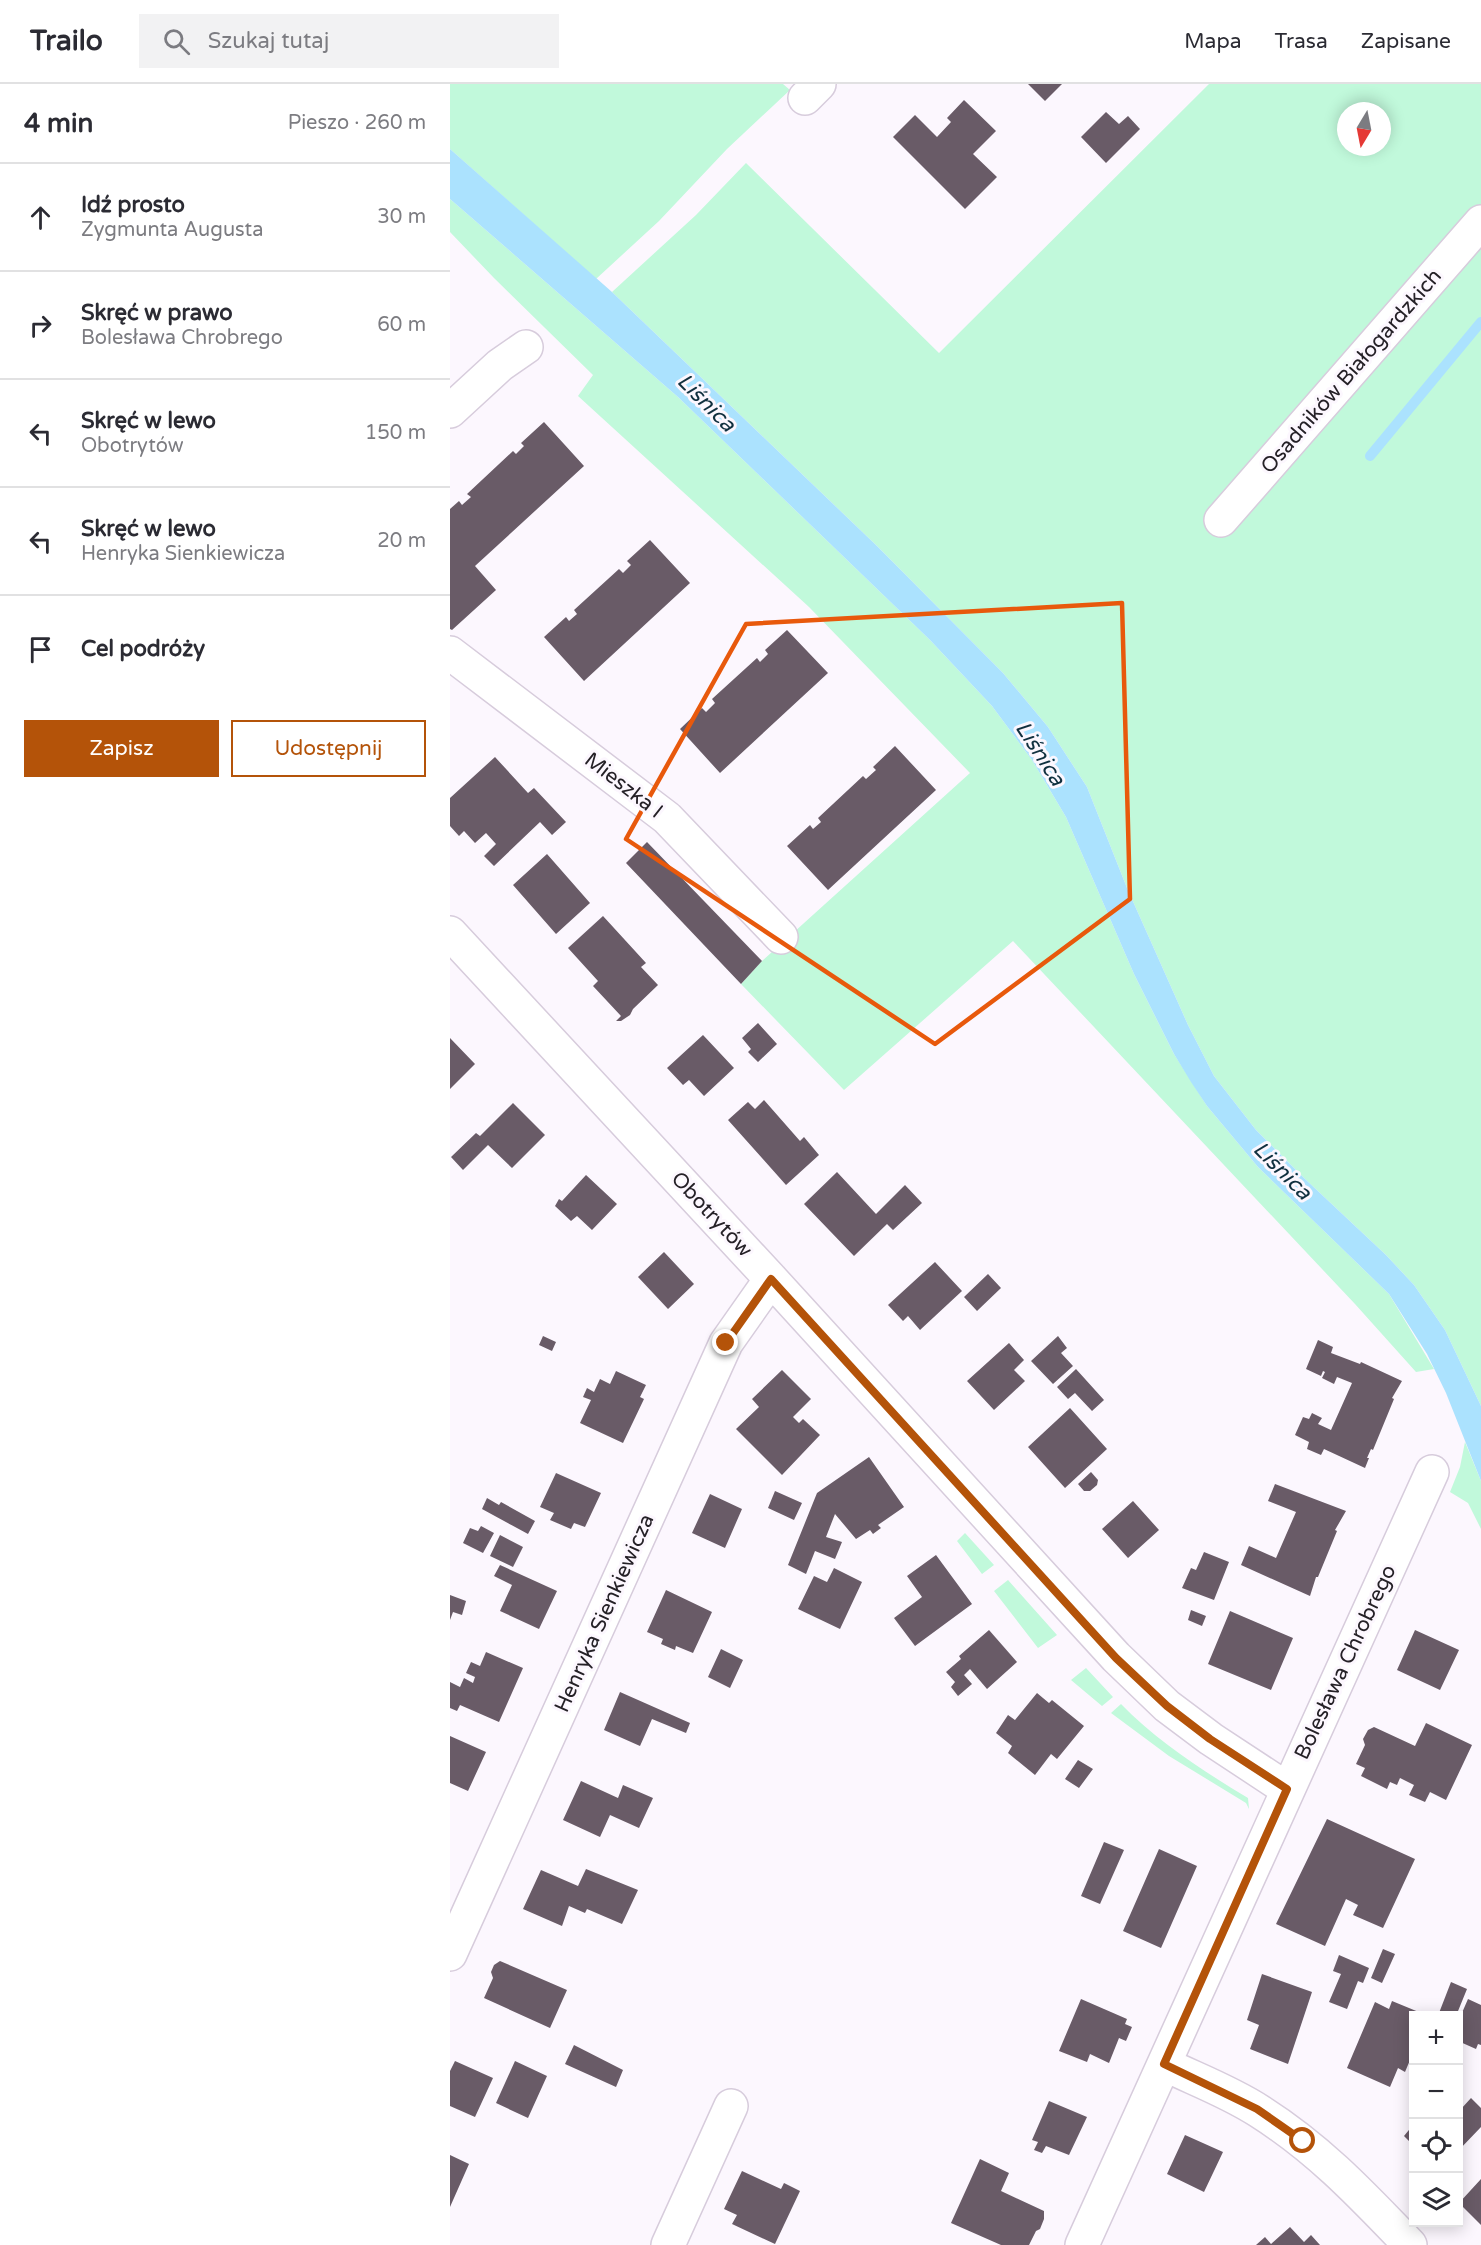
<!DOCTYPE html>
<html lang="pl">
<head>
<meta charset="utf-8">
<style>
	:root { --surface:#fff; --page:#f2f2f3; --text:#2b2b33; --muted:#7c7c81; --line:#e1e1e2; --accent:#b45309 }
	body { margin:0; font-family:"Varela Round",sans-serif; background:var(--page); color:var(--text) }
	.controls { position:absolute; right:18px; bottom:18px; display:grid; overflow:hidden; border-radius:0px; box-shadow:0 3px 15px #0003 }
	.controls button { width:54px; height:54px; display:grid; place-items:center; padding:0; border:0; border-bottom:2px solid var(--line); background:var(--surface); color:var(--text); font:30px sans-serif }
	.compass { position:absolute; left:887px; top:18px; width:54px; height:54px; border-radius:50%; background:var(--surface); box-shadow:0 3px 15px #0003; rotate:190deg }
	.stop { position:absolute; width:18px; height:18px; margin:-14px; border:4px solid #b45309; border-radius:50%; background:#fff }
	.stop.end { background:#b45309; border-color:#fff; box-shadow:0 2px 6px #0008 }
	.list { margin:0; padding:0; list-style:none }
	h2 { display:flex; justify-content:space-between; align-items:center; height:78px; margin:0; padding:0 24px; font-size:26px }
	h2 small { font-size:20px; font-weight:400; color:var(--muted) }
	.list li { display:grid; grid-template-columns:39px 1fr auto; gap:18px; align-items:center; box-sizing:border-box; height:108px; padding:0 24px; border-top:2px solid var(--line) }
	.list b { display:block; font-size:22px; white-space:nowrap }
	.list p { margin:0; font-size:20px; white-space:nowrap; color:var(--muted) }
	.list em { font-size:20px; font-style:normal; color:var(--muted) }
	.actions { display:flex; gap:12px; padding:18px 24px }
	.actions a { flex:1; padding:14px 0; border:2px solid var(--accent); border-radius:0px; text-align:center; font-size:21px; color:var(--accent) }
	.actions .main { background:var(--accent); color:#fff }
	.icon { flex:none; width:33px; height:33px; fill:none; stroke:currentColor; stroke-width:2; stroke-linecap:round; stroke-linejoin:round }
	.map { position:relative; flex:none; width:1031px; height:2161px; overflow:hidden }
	header { display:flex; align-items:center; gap:36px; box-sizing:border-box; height:84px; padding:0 30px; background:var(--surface); border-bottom:2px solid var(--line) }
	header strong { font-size:28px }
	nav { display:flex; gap:33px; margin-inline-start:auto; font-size:21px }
	.search { width:420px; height:54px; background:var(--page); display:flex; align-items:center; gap:15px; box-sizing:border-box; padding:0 21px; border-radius:0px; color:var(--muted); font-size:22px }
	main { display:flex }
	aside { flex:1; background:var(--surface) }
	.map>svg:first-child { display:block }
	.green { fill:#c1f9db; fill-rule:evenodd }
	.water { fill:#abe2fe }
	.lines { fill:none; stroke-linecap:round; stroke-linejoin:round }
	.stream { stroke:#abe2fe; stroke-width:10 }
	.building { fill:#695b67 }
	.street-casing { stroke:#d7ccdc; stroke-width:36 }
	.street { stroke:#fff; stroke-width:33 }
	.route { stroke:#b45309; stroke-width:8 }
	.marked { fill:none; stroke:#e8590c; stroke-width:4.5; stroke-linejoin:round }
	.labels { text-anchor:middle; stroke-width:6; stroke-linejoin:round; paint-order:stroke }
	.street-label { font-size:21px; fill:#252127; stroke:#fcf7fe }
	.water-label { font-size:22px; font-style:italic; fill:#10303f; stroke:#fcf7fe }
</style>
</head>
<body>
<header>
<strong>Trailo</strong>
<div class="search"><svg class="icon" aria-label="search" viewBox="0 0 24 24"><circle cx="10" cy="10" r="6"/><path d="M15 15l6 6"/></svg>Szukaj tutaj</div>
<nav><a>Mapa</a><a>Trasa</a><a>Zapisane</a></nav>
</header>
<main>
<aside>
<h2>4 min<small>Pieszo · 260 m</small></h2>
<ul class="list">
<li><svg class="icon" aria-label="ahead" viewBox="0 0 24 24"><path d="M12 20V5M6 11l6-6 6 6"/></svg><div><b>Idź prosto</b><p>Zygmunta Augusta</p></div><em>30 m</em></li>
<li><svg class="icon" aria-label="right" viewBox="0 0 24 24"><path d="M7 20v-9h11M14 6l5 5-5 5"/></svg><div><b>Skręć w prawo</b><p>Bolesława Chrobrego</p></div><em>60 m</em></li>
<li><svg class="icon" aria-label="left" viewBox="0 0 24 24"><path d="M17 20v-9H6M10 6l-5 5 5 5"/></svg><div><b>Skręć w lewo</b><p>Obotrytów</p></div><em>150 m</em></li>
<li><svg class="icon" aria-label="left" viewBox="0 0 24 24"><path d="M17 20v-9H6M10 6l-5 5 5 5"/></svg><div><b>Skręć w lewo</b><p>Henryka Sienkiewicza</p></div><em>20 m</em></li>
<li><svg class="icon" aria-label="arrive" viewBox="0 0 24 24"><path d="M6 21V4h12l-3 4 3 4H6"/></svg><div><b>Cel podróży</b></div></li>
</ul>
<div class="actions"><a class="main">Zapisz</a><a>Udostępnij</a></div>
</aside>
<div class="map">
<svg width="1031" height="2161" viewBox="0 0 1031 2161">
	<rect width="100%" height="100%" fill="#fcf7fe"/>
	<path class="green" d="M0 0H333L340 6 277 65 209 137 146 195 0 65Z
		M759 0H1031V1322L995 1246 964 1201 936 1171 854 1094 806 1046 764 992 738 941 677 804 637 703 598 643 553 589 427 462 162 208 246 131 296 79 489 269ZM896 27H932V63H896Z
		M0 115 228 313 480 556 542 622 582 676 616 733 684 890 724 970 757 1022 808 1083 939 1210 984 1285 966 1288 905 1220 563 857 394 1006 291 900 312 877 520 689 359 523 128 312 143 291 44 194 0 148Z
		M1015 1358 1031 1397V1445L1018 1419 1000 1408 1010 1383Z
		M515 1449 544 1481 532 1490 507 1457Z
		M558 1496 607 1551 588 1564 544 1507Z
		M636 1584 663 1613 652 1622 621 1596Z
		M671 1620C707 1657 753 1687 798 1714L799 1725 796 1719 719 1672 661 1629Z"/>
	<path class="water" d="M0 65 162 208 427 462 553 589 598 643 637 703 677 804 738 941 764 992 806 1046 854 1094 936 1171 964 1201 995 1246 1031 1322V1397L996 1309 977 1270 939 1210 808 1083 757 1022 741 998 724 970 684 890 616 733 582 676 542 622 480 556 228 313 0 115Z"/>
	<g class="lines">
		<path class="stream" d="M920 372 1031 238"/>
	</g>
	<path class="building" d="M578 0H612L595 17Z
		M514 16 546 47 523 70 547 93 515 125 443 53 465 31 487 53 501 38 497 34Z
		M656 28 669 40 678 32 690 45 656 79 631 53Z
		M94 338 134 382 25 482 46 506 2 546 0 545V425L9 417 12 421 21 413 17 410 63 367 66 370 74 362 71 359Z
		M200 456 240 499 134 597 94 553 116 533 119 537 127 530 124 526 169 485 173 489 181 481 177 477Z
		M337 546 378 589 270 689 230 645 252 624 256 628 265 619 262 615 307 574 310 578 318 570 315 566Z
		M445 662 486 706 378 806 337 762 360 741 363 745 371 738 368 734 413 692 416 695 426 686 423 683Z
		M45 673 78 709 84 704 116 738 102 751 90 738 44 782 34 772 46 760 36 749 25 759 14 747 9 752 0 742V714Z
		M197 758 312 877 291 900 176 779Z
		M97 770 140 819 106 850 63 801Z
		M153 832 196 879 191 883 208 901 183 925 180 931 171 937H166L171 932 143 902 148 897 118 864Z
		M308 939 327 960 308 978 298 968 301 965 292 954Z
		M253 951 284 984 254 1012 239 996 233 1001 217 984Z
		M0 954 25 980 0 1005Z
		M314 1016 350 1057 354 1053 369 1071 336 1101 278 1036 298 1018 305 1025Z
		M63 1019 95 1051 62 1084 38 1061 13 1086 1 1073 26 1049 30 1052Z
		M387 1088 426 1130 455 1101 472 1119 443 1146 437 1140 404 1172 354 1120Z
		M136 1091 167 1120 142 1146 127 1132 121 1137 105 1122 109 1115 112 1117Z
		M214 1168 244 1200 218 1225 188 1193Z
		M485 1178 512 1207 470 1246 458 1232 453 1237 438 1221Z
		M538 1190 551 1204 527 1227 514 1213Z
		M93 1252 106 1258 102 1267 89 1261Z
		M608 1252 617 1264 611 1269 623 1282 603 1300 581 1277Z
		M868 1256 883 1263 881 1269 910 1280 911 1278 952 1297 942 1314 944 1315 923 1366 921 1365 917 1374H919L915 1384 874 1365 871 1371 857 1365 859 1358 845 1351 853 1333 859 1335 862 1329 872 1334 868 1340 881 1346 902 1299 887 1293 884 1300 872 1294 875 1288 873 1287 871 1292 856 1285Z
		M559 1259 574 1276 564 1286 575 1297 544 1326 517 1297Z
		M626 1285 654 1316 642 1327 625 1309 618 1315 607 1303Z
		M332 1286 361 1315 343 1333 349 1339 353 1335 370 1351 332 1391 286 1345 309 1323 302 1315Z
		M166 1287 196 1301 190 1313 194 1315 173 1359 130 1339 141 1316 133 1313 137 1304 144 1308 150 1295 160 1300Z
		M620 1324 657 1365 615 1404 578 1363Z
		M419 1373 454 1423 428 1441 431 1444 423 1450 420 1446 406 1455 385 1430 376 1453 392 1458 385 1475 365 1467 356 1490 338 1481 367 1409Z
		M641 1388 648 1396 647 1401 640 1407H634L628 1400Z
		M106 1389 151 1409 135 1443 124 1439 121 1445 100 1436 104 1429 90 1423Z
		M825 1400 896 1427 885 1446 887 1447 868 1493H866L860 1512 791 1481 799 1462 826 1474 846 1428 818 1417Z
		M325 1407 352 1419 344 1436 318 1424Z
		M260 1410 292 1425 275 1464 242 1449Z
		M37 1414 49 1421 51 1418 85 1437 78 1450 32 1425Z
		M683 1417 709 1446 678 1474 652 1445Z
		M31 1442 44 1449 33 1469 13 1459 20 1444 28 1447Z
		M50 1451 73 1463 63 1483 40 1472Z
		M754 1468 779 1478 764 1516 732 1504 741 1484 746 1486Z
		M486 1471 522 1520 465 1562 444 1534 472 1513 457 1492Z
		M50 1481 107 1507 89 1545 50 1527 62 1501 44 1492Z
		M384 1484 412 1498 390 1545 348 1525 364 1492 377 1498Z
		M216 1506 262 1528 243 1569 226 1562 225 1566 211 1560 213 1555 197 1548Z
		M0 1511 16 1517 12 1531 3 1528 0 1536Z
		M741 1526 756 1532 752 1542 738 1536Z
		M780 1527 843 1554 821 1606 758 1580Z
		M539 1546 567 1578 537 1605 520 1585 514 1591 522 1600 508 1612 501 1603 505 1598 496 1588 511 1575 509 1572Z
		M965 1546 1009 1566 990 1606 947 1586Z
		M271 1565 293 1576 280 1604 258 1593Z
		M36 1568 73 1584 49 1638 10 1621 7 1627 0 1624V1598L10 1603 14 1594 23 1599 25 1593 16 1589 21 1578 30 1582Z
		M170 1608 240 1639 236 1649 202 1635 190 1662 154 1646Z
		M587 1609 599 1619 602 1616 634 1642 607 1675 601 1670 585 1691 558 1669 562 1662 546 1649 558 1631 565 1636Z
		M976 1639 1022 1661 996 1716 980 1708 975 1718 959 1711 964 1701 950 1694 947 1701 940 1698 937 1705 911 1692 915 1684 906 1680 915 1661 913 1655 918 1646 924 1643 965 1662Z
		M0 1652 36 1668 18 1707 0 1699Z
		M628 1676 643 1685 629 1704 615 1695Z
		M131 1697 168 1714 173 1701 203 1714 189 1744 160 1731 150 1753 113 1736Z
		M877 1735 965 1775 933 1844 903 1831 908 1821 896 1815 875 1862 826 1840Z
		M654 1758 674 1766 650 1820 631 1812Z
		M709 1765 747 1782 711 1864 673 1847Z
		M136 1785 188 1806 172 1840 137 1825 135 1829 119 1822 112 1842 73 1825 91 1786 128 1802Z
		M933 1865 945 1870 932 1899 921 1894Z
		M889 1871 919 1884 913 1899 908 1897 897 1925 879 1918 891 1890 883 1887Z
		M50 1877 117 1906 100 1944 34 1914 43 1894 41 1888 44 1881Z
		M812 1890 862 1908 838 1980 800 1965 809 1941 797 1936Z
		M1001 1898 1017 1905 1006 1932H996L989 1929Z
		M631 1915 677 1935 675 1940 682 1943 676 1957 669 1954 659 1979 640 1970 637 1978 609 1967Z
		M1018 1915 1031 1921V1961L1028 1960 1026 1965 1008 1957V1938Z
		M942 1917 976 1931 963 1932V1969L955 1988 948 1984 940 2003 897 1984 925 1918 939 1925Z
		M124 1961 173 1986 166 2003 115 1980Z
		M5 1977 43 1994 25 2033 0 2022V1987Z
		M65 1977 97 1992 78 2034 46 2019Z
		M1021 2014 1031 2024V2043L1008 2067V2022L1011 2025Z
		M599 2017 637 2033 619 2071 596 2062 592 2069 584 2066 588 2058 582 2056Z
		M963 2041V2061L954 2052Z
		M735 2051 773 2068 754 2108 717 2090Z
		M0 2071 19 2080 0 2123Z
		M530 2075 559 2089 551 2107 594 2127V2135L590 2145 586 2147 579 2161H551L501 2139Z
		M292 2087 331 2105 334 2099 350 2107 325 2160 282 2140 287 2131 274 2125Z
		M1031 2095V2141L1009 2119Z
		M840 2143 854 2158 861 2151 870 2161H806L815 2153 821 2160Z"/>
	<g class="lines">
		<g class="street-casing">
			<path id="street" d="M355 14 369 0
				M0 327 50 281 76 263
				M771 436 1031 138
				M0 569 217 734 331 853
				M0 849 321 1195 666 1573 717 1622 761 1655 837 1705
				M0 1870 276 1259 321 1195
				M714 1980C745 1995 780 2008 809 2027 869 2065 911 2110 960 2161
				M218 2161 281 2022
				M632 2161 982 1388"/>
		</g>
		<use href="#street" class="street"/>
	</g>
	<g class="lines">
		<path class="route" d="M276 1259 321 1195 666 1574 717 1622 760 1655 837 1705 714 1980 807 2025 853 2057"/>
	</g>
	<path class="marked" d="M672 519 680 815 485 960 176 755 296 540Z"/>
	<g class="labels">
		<g class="street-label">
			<text transform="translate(901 287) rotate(-49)" y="7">Osadników Białogardzkich</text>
			<text transform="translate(174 701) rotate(38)" y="7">Mieszka I</text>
			<text transform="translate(262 1130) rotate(47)" y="7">Obotrytów</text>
			<text transform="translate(154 1529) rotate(-66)" y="7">Henryka Sienkiewicza</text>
			<text transform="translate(895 1578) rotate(-65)" y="7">Bolesława Chrobrego</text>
		</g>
		<g class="water-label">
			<text transform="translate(257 318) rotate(45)" y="8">Liśnica</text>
			<text transform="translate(591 669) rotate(57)" y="8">Liśnica</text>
			<text transform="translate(833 1086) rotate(45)" y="8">Liśnica</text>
		</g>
	</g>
</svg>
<div class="controls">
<button>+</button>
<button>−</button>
<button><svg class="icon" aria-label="locate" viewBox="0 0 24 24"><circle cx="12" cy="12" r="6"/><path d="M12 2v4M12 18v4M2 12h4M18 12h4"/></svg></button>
<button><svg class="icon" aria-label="layers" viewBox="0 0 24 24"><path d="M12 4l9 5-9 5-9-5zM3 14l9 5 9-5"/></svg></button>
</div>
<svg class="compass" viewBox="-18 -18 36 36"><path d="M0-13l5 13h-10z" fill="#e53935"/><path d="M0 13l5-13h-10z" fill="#7c7c81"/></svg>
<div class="stop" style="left:853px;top:2057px"></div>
<div class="stop end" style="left:276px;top:1259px"></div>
</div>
</main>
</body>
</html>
